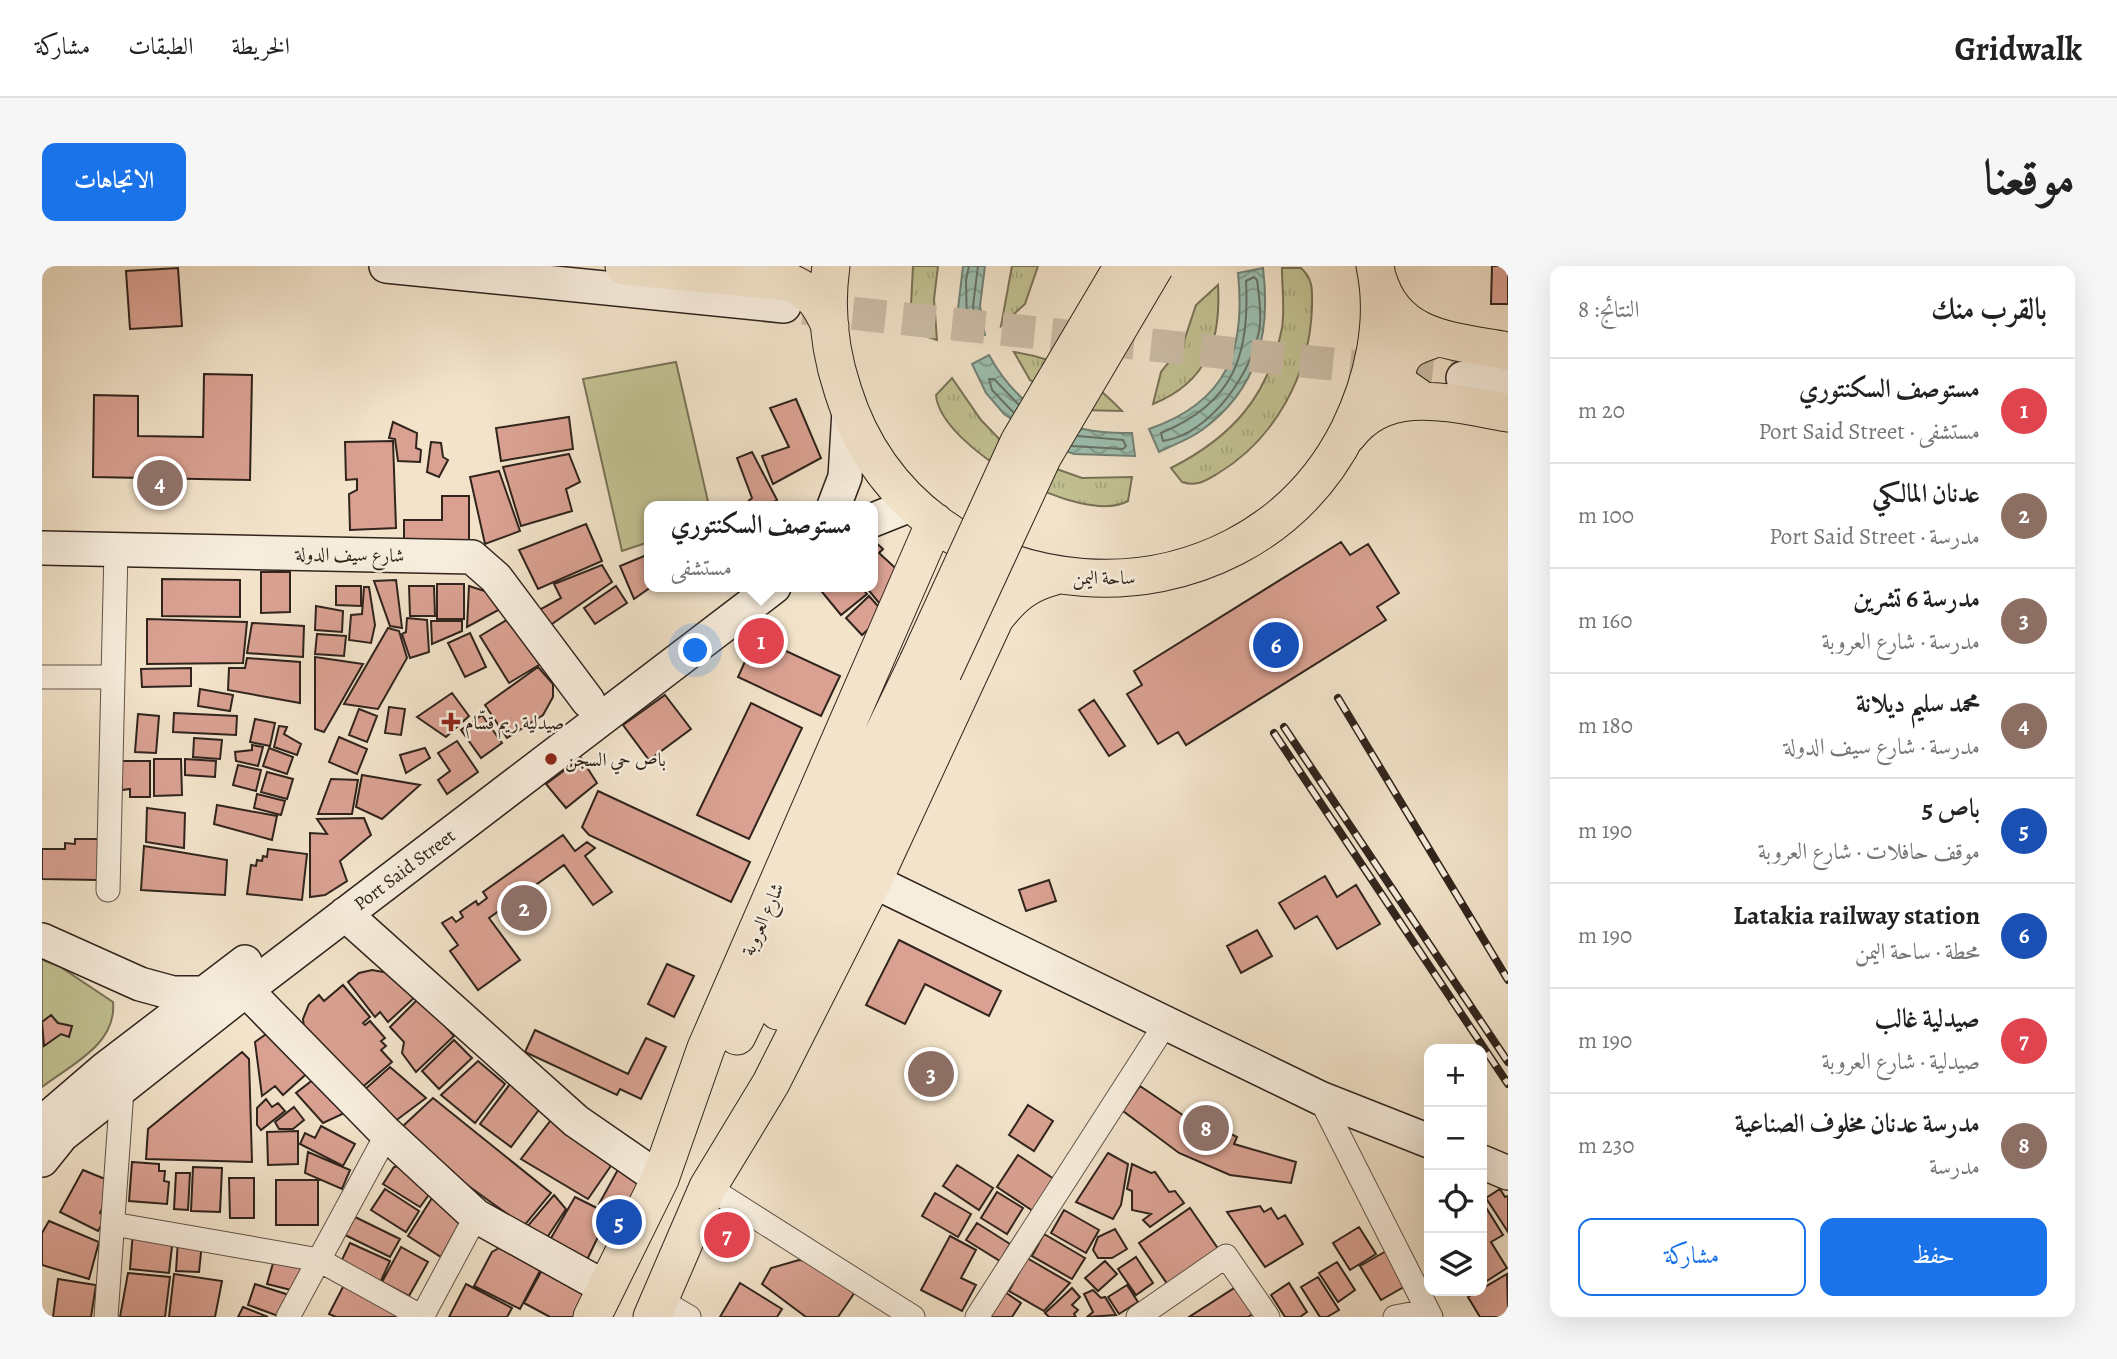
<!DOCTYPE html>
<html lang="ar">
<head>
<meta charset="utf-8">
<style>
	:root { --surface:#fff; --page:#f6f6f6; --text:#222; --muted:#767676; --line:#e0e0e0; --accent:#1a73e8 }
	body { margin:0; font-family:Alegreya,Amiri,serif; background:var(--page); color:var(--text); direction:rtl }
	.controls { position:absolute; right:21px; bottom:21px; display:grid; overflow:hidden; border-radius:14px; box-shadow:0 7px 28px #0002 }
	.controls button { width:63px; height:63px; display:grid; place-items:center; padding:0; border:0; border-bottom:2px solid var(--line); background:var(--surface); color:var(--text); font:35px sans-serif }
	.you { position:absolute; left:654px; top:385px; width:24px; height:24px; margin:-18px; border:5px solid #fff; border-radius:50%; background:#1a73e8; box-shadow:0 0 0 10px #1a73e833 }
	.badge { display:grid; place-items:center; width:46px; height:46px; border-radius:50%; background:var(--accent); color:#fff; font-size:23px; font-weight:700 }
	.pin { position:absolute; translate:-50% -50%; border:4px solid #fff; box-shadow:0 2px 7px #0006 }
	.popup { position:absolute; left:602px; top:235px; width:234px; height:91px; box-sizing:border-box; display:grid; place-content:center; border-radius:14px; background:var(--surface); filter:drop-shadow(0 2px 5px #0005); font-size:23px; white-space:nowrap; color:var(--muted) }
	.popup b { font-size:26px; color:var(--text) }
	.popup::after { content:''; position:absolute; left:50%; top:100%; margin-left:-14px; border:14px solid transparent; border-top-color:var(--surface) }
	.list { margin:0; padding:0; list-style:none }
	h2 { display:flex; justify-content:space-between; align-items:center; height:91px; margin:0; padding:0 28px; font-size:30px }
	h2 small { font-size:23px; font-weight:400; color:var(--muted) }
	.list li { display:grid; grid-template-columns:46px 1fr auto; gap:21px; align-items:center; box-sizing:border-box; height:105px; padding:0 28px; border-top:2px solid var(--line) }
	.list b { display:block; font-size:26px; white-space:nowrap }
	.list p { margin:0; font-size:23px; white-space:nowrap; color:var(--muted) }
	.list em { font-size:23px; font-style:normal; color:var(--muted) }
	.actions { display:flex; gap:14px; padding:21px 28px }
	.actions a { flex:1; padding:16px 0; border:2px solid var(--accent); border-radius:14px; text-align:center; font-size:24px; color:var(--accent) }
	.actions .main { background:var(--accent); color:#fff }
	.icon { flex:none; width:38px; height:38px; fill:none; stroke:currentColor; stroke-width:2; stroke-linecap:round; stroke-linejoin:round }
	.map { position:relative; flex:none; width:1466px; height:1051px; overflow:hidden; direction:ltr; border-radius:14px }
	header { display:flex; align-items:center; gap:42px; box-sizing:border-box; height:98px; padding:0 35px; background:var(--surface); border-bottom:2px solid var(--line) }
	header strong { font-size:33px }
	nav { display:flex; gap:38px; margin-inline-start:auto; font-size:24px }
	.intro { display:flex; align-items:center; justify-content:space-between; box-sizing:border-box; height:168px; padding:0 42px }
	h1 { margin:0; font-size:49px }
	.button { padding:18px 32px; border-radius:14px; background:var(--accent); color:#fff; font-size:24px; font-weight:700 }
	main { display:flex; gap:42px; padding:0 42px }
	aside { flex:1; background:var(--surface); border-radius:14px; box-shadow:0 7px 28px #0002 }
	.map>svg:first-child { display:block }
	.grass { fill:url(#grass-tufts); stroke:#797257; stroke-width:2 }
	.park { fill:#c2c192; stroke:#797257; stroke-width:2 }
	.water { fill:url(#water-waves); stroke:#718175; stroke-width:2 }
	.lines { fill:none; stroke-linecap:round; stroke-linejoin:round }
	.shore { stroke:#667266; stroke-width:2 }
	.building { fill:#daa192; stroke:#30241c; stroke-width:2 }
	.secondary-tunnel { stroke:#cbbda7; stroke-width:33; stroke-dasharray:33 17; stroke-linecap:butt }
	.street-casing { stroke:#605448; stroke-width:25 }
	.secondary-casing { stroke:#30241c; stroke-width:36 }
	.primary-casing { stroke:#30241c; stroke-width:39 }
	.street { stroke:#f7eddd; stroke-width:23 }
	.secondary { stroke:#f7eddd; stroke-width:33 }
	.primary { stroke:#f2e3ca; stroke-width:37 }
	.rail-casing { stroke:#30241c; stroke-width:8 }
	.rail { stroke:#f7eddd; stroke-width:5; stroke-dasharray:16; stroke-linecap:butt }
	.primary-bridge-casing { stroke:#30241c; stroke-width:39; stroke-linecap:butt }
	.primary-bridge { stroke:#f2e3ca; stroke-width:37 }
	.poi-dot { fill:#8f2418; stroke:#f7eddd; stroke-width:2.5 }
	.labels { text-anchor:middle; stroke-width:5; stroke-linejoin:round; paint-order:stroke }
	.street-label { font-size:19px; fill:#30241c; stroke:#f7eddd }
	.poi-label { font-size:19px; fill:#30241c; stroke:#f7eddd; text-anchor:start }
</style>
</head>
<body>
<header>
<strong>Gridwalk</strong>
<nav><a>الخريطة</a><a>الطبقات</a><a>مشاركة</a></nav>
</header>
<div class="intro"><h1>موقعنا</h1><a class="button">الاتجاهات</a></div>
<main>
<aside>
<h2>بالقرب منك<small>النتائج: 8</small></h2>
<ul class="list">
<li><span class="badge" style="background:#e0444e">1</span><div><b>مستوصف السكنتوري</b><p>مستشفى · Port Said Street</p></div><em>20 m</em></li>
<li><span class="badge" style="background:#8d6e63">2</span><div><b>عدنان المالكي</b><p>مدرسة · Port Said Street</p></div><em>100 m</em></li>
<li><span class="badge" style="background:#8d6e63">3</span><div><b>مدرسة 6 تشرين</b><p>مدرسة · شارع العروبة</p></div><em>160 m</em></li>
<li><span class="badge" style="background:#8d6e63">4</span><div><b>محمد سليم ديلانة</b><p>مدرسة · شارع سيف الدولة</p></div><em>180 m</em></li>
<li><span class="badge" style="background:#1a4fb4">5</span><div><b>باص 5</b><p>موقف حافلات · شارع العروبة</p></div><em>190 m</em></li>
<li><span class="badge" style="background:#1a4fb4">6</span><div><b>Latakia railway station</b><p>محطة · ساحة اليمن</p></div><em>190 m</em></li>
<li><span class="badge" style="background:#e0444e">7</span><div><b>صيدلية غالب</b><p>صيدلية · شارع العروبة</p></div><em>190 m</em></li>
<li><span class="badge" style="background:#8d6e63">8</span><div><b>مدرسة عدنان مخلوف الصناعية</b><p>مدرسة</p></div><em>230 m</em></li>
</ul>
<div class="actions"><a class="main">حفظ</a><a>مشاركة</a></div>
</aside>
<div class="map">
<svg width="1466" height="1051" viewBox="0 0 1466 1051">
	<defs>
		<pattern id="grass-tufts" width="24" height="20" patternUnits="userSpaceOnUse" patternTransform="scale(1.75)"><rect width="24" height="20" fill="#c2c192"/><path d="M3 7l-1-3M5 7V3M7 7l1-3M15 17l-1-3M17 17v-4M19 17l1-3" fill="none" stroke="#a7a67d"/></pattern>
		<pattern id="water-waves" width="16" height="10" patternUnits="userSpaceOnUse" patternTransform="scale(1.75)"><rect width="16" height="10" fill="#9cbfb0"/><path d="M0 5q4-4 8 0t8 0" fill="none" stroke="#809b8e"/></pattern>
	</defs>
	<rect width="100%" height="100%" fill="#f2e3ca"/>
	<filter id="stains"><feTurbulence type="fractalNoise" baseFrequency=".00286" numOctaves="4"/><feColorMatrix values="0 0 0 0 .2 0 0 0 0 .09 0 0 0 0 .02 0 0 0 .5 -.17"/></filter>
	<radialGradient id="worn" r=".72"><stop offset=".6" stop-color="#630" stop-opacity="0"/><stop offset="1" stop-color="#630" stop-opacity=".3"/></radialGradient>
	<path class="grass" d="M871 0H896L892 33 895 74 871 66 868 58Z
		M970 0H996L983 38 959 60Z
		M1240 2H1259C1272 14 1270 25 1270 41 1268 109 1233 173 1175 208 1163 215 1154 221 1140 216L1129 202C1190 171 1226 131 1240 62 1243 43 1240 21 1240 2Z
		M1176 19C1179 74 1166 116 1111 138L1119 106 1141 78 1154 39Z
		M972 86C1021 94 1046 110 1080 145L1038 144 988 114Z
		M910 112 939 154 962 178 1009 201 1040 212 1090 211 1086 235C1039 261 898 181 894 129Z"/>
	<path class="park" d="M634 96 667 240H607V276L580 285 541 113Z
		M0 694 17 700 71 736C75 778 30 798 0 821Z"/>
	<path class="water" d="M921 0H943L938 40 943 69 920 74 916 43Z
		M1221 2C1229 68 1216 123 1160 164 1148 173 1131 179 1117 186L1107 163C1185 136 1204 85 1196 7Z
		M947 89C978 146 1025 169 1090 167L1093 190 1032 188 1009 180 962 148 944 127 930 98Z"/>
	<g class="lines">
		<path class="shore" d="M927 0 924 14 925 62 929 65 935 62 931 40 936 0
			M1212 11 1215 14C1217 28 1219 43 1218 58 1213 104 1169 168 1121 175L1119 167C1192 137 1208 89 1204 15Z
			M971 146 950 124 947 113H952L976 138
			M1030 180 1081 183 1084 180 1081 174 1036 170"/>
	</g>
	<path class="building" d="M1450 0H1466V38H1449Z
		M136 2 140 60 88 63 84 5Z
		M162 108 210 109 208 214 51 211 52 129 96 130V170L161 171Z
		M754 133 779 192 731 218 720 190 747 181 728 142Z
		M527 151 531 183 459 195 454 162Z
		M351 156 375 167 374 182 379 184 378 196 356 195 353 173 347 172Z
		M351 175 354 262 308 264 307 228 315 224V213L304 214 303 176Z
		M389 176 399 177 401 191 406 194 397 211 385 206Z
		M710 186 735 234 725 240H701L710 232 695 192Z
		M527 188 538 216 524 223 530 245 479 260 461 201Z
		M457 205 478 265 443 278 428 211Z
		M400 230H427V276H362V254H400Z
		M544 258 560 295 496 323 477 284Z
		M831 274 841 283 837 287 862 310 847 349 824 321H831Z
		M1299 276 1308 289 1326 278 1357 327 1335 341 1344 354 1144 479 1136 466 1116 478 1085 428 1100 419 1092 405Z
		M607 288 609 321 592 333 578 300Z
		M560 299 570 316 507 360 497 344 519 332 512 318Z
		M219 306H248V346L219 347Z
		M120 313 198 314V351L120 350Z
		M354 314 360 362 348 360 332 315Z
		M395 318H422V353H395Z
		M294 320H319V340L294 339Z
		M367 320H392L393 350H368Z
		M427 320 452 328 460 342 425 361Z
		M574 320 585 337 553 358 542 342Z
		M322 321H327L333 359 329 377 307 374 309 349 320 348Z
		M776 321H819L825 328 799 349Z
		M827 330 843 348 820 369 804 352Z
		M274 340 301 345 300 366 273 364Z
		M473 349 502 396 467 417 438 370Z
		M365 352 385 354 387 386 368 392 360 368 364 366Z
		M105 353 205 356 201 397 105 398Z
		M389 355H420V365L390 378Z
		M210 357 262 360 261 391 205 387Z
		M346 362 357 365 365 392 336 443 302 438Z
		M428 367 444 401 423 411 406 377Z
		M275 368 304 370 302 390 273 388Z
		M714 371 798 410 779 450 696 411Z
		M273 391 321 398 282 466 273 463Z
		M205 392 258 396V437L186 424 187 402H203Z
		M496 401 511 418V431L501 449 465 472 443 439Z
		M149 402V420L100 421 99 403Z
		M158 423 191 429 188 445 156 440Z
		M410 427 427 450 404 471 375 451Z
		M623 429 649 463 607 494 581 459Z
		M1052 434 1083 480 1067 490 1037 444Z
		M709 437 760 462 707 573 655 549Z
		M347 441 363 443 359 469 343 467Z
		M317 443 335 450 325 476 307 469Z
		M132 447 195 450 194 469 131 466Z
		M96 448 117 450 114 487 93 486Z
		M440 449 460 477 439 492 419 464Z
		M213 453 233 457 228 480 208 476Z
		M237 460 245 461 242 468 259 478 255 489 232 481Z
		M297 471 325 483 315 508 287 496Z
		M152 472 180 474 178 493 151 491Z
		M415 475 436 506 405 528 396 514 408 505 396 487Z
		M210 479 221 481 216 500 194 495 193 486 210 484Z
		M227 482 251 491 245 508 221 500Z
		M383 482 388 492 364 507 358 489Z
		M539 492 555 517 524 542 504 518Z
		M112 493H139L140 529 112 530Z
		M143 493 174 495 173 511 143 509Z
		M80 495H108V531H88V523L80 524Z
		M196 499 219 504 214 525 191 519Z
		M225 506 251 513 245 533 219 526Z
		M320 509 378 519 340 553 314 541Z
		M289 513 316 514 310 548H276Z
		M556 525 708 596 689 636 547 569 540 561Z
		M215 528 243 535 239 549 212 542Z
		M175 539 235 550 230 574 172 558Z
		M105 542 143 547 142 582 104 576Z
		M322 552 329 569 298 595 305 615 283 629 268 631V567L285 568 275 553Z
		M521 569 533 585 545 576 553 582 543 590 570 626 551 639 522 599 447 652 478 694 436 724 408 685 416 679 400 657 410 651 414 656 421 651 418 646 434 635 436 639 445 632 441 626Z
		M33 573H56V614L0 613V583H23V577L33 578Z
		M102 580 185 594 183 629 99 624Z
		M226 583 265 588 260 634 205 628 209 599 214 600 215 594 220 595 221 590 225 591Z
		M1283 610 1295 631 1314 619 1338 658 1295 683 1275 650 1253 663 1237 637Z
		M1007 614 1014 635 984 645 977 624Z
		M1215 664 1230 690 1199 707 1185 680Z
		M857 674 959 725 947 750 883 718 863 758 824 739Z
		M625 698 652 710 632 751 606 738Z
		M330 704 347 707 374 730 346 756 338 746 333 751 306 716 317 707Z
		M301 719 328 751 321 757 323 759 328 755 343 772 339 775 344 780 339 784 350 796 317 824 262 761 261 753 267 738 277 729 282 735Z
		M378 731 412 770 374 806 360 787 362 776 348 761Z
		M9 749 16 757 30 760 27 771 19 768 2 780 0 756Z
		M234 761 271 802 241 829 233 820 220 830 213 776Z
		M493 764 586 808 604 772 624 781 599 833 578 823 575 829 483 786Z
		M412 774 430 792 397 823 380 805Z
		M200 786 207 793 210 896 104 893 106 863Z
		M436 795 463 818 433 857 399 829Z
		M348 801 384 832 352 856 321 825Z
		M277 809 309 844 281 857 254 827Z
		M468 818 499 841 469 881 438 858Z
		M1098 820 1154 858 1157 852 1195 871 1192 878 1254 896 1249 917 1188 909 1137 887 1081 845Z
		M391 832 509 927 482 960 421 916 361 860Z
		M224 833 230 841 236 837 243 845 219 864 215 859V842Z
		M986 839 1011 855 992 885 967 869Z
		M252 841 262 854 251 863H237L233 856Z
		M512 850 575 891 546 933 479 893Z
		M279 860 313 878 301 900 258 878 263 867 273 872Z
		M256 865V898L226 899 225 866Z
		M266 886 308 904 300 923 263 907Z
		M1066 887 1086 898 1079 939 1071 953 1034 936Z
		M976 889 1015 915 994 947 955 921Z
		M90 896 117 898V905H123L122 915 127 916 125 938 87 935Z
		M579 898 604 911 583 951 557 938Z
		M1090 898 1109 907 1113 906 1127 926 1133 925 1142 937 1108 961 1101 954 1109 948 1090 944V925L1085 923Z
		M915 899 951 922 937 944 901 920Z
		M360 900 391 923 378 941 341 918 352 901Z
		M151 901 180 902 178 946 149 945Z
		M41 904 68 915V926L58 947 64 951 56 965 18 946Z
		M134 907H148L146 944 132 943Z
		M187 912H212V952H188Z
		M234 914H276V959H234Z
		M343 923 377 945 364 966 329 944Z
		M1458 923 1463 931 1466 930V966L1444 932Z
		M955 926 981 942 965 968 939 952Z
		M893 927 929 948 916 971 880 950Z
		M512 929 524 943 502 976 484 962Z
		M533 931 567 948 542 1000 505 979Z
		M390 932 418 956 399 991 366 970Z
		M1440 935 1461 969 1449 976 1465 1002 1440 1018Z
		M1218 940 1222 946 1229 942 1236 953 1243 949 1261 978 1223 1001 1185 946Z
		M1148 942 1177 984 1126 1019 1097 977Z
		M1022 944 1057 964 1044 987 1009 967Z
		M313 951 358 973 348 991 303 969Z
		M7 955 57 976 47 1013 0 999V967Z
		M935 957 968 978 958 995 924 974Z
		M1317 961 1334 988 1308 1004 1291 977Z
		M1073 963 1085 983 1070 992H1056L1051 984 1056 971Z
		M91 965 131 971 127 1007 88 1003Z
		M1002 968 1043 992 1030 1013 990 990Z
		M908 970 934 984 919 1012 934 1019 920 1045 879 1024Z
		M136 974 160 977 157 1006 134 1005Z
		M308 977 348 995 337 1019 297 1000Z
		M359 981 386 996 367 1030 340 1016Z
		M459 981 501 999 478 1043 432 1020 450 986Z
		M1346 984 1367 1018 1339 1034 1318 1000Z
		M234 987 261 994 253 1025 225 1018Z
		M1094 991 1111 1017 1094 1029 1076 1003Z
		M985 992 1028 1017 1002 1045 967 1025Z
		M757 994 772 995 815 1023 796 1051H764L720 1018 729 1002Z
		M1063 995 1075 1008 1056 1025 1043 1012Z
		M1295 996 1313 1024 1296 1036 1277 1007Z
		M500 1004 546 1028 534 1051H508L482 1037Z
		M86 1007 128 1011 123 1051H78Z
		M132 1008 180 1015 173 1051H127Z
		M1465 1008 1466 1046 1458 1051H1438L1426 1031Z
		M1276 1011 1297 1044 1285 1051H1278L1259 1021Z
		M16 1013 54 1019 49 1051H11Z
		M304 1015 370 1051H294L287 1048Z
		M698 1017 740 1043 735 1051H678Z
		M1247 1017 1265 1046 1258 1051H1243L1229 1029Z
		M213 1018 247 1029 239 1051 206 1039Z
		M424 1018 470 1042 465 1051H407Z
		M1085 1019 1096 1036 1077 1048 1066 1031Z
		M1197 1019 1214 1046 1206 1051H1147Z
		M1030 1022 1038 1031 1030 1039 1036 1044 1032 1048 1034 1051H1007L1003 1047Z
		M1051 1024 1059 1032 1063 1031 1074 1049 1045 1051 1051 1046 1042 1028Z
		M963 1026 979 1037 970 1051H942Z
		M201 1041 226 1051H196Z"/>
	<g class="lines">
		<path class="secondary-tunnel" d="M761 42 1421 112"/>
		<g class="street-casing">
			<path id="street" d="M0 411H71
				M66 624 74 284
				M1278 832 1389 1051
				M666 921 871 1051
				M71 958 277 994 380 1051
				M618 1034 647 1051
				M64 1051 80 824
				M246 1051 345 868
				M380 1051 434 950
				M935 1051 1124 757
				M1096 1051 1184 990 1226 1051
				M1353 1051 1385 1045"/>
		</g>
		<g class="secondary-casing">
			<path id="secondary" d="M344 0 742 40
				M1421 112 1466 120
				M792 240 803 211 807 145
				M831 254 871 238
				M0 282 430 291 454 312 546 435
				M831 615 1278 832 1387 875
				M303 648 534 855 618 913
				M0 674 98 718 131 727H163
				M204 724 345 868 434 950 564 1022
				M0 857 64 802 203 696
				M0 894 20 869 204 724 732 321
				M1440 896 1466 907"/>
		</g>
		<g class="primary-casing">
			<path id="primary" d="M582 0 747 16C771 27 778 37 788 60
				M789 0C783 42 788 86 801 125 873 355 1199 379 1307 164 1331 115 1345 55 1333 0
				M1336 13C1354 74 1412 75 1466 85
				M1377 132 1360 120 1354 109C1360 82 1370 81 1395 72
				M1306 169C1345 117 1412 138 1466 147
				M736 745 901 406
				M695 770 876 396
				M550 1051 618 913 664 782 893 256
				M610 1051 666 921 729 817 831 615 953 352C971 329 985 317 1013 310"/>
		</g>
		<use href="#street" class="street"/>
		<use href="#secondary" class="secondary"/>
		<use href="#primary" class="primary"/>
		<g class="rail-casing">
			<path id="rail" d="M1296 432 1466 714
				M1242 461 1466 796
				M1232 467 1466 818"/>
		</g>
		<use href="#rail" class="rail"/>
		<g class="primary-bridge-casing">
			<path id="primary-bridge" d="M876 396 977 176 1081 0
				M901 406 1001 190 1113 0"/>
		</g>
		<use href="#primary-bridge" class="primary-bridge"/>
	</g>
	<g class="poi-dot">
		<path d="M405.5 445.5h7v7h7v7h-7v7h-7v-7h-7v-7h7z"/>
		<circle cx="509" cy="493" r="7"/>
	</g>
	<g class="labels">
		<g class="street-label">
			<text transform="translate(308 288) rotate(1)" y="7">شارع سيف الدولة</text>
			<text x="1062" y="318">ساحة اليمن</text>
			<text transform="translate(362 603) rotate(-37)" y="7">Port Said Street</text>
			<text transform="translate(720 653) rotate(-66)" y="7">شارع العروبة</text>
		</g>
		<g class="poi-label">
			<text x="423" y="463">صيدلية ريم قسّام</text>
			<text x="523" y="500">باص حي السجن</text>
		</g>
	</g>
	<rect width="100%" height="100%" filter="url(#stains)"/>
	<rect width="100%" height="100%" fill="url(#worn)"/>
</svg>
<div class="controls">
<button>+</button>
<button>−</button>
<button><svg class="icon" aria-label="locate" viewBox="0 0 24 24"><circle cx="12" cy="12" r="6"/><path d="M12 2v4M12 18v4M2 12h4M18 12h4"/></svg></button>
<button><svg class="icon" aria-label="layers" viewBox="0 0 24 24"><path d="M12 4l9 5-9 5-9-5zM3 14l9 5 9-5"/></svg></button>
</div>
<div class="you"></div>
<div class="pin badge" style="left:719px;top:375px;background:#e0444e">1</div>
<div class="popup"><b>مستوصف السكنتوري</b>مستشفى</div>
<div class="pin badge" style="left:482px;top:642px;background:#8d6e63">2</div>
<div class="pin badge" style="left:889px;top:808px;background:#8d6e63">3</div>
<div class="pin badge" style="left:118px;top:217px;background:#8d6e63">4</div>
<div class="pin badge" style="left:577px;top:956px;background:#1a4fb4">5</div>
<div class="pin badge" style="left:1234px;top:379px;background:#1a4fb4">6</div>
<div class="pin badge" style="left:685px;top:969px;background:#e0444e">7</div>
<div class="pin badge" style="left:1164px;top:862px;background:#8d6e63">8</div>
</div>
</main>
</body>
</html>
